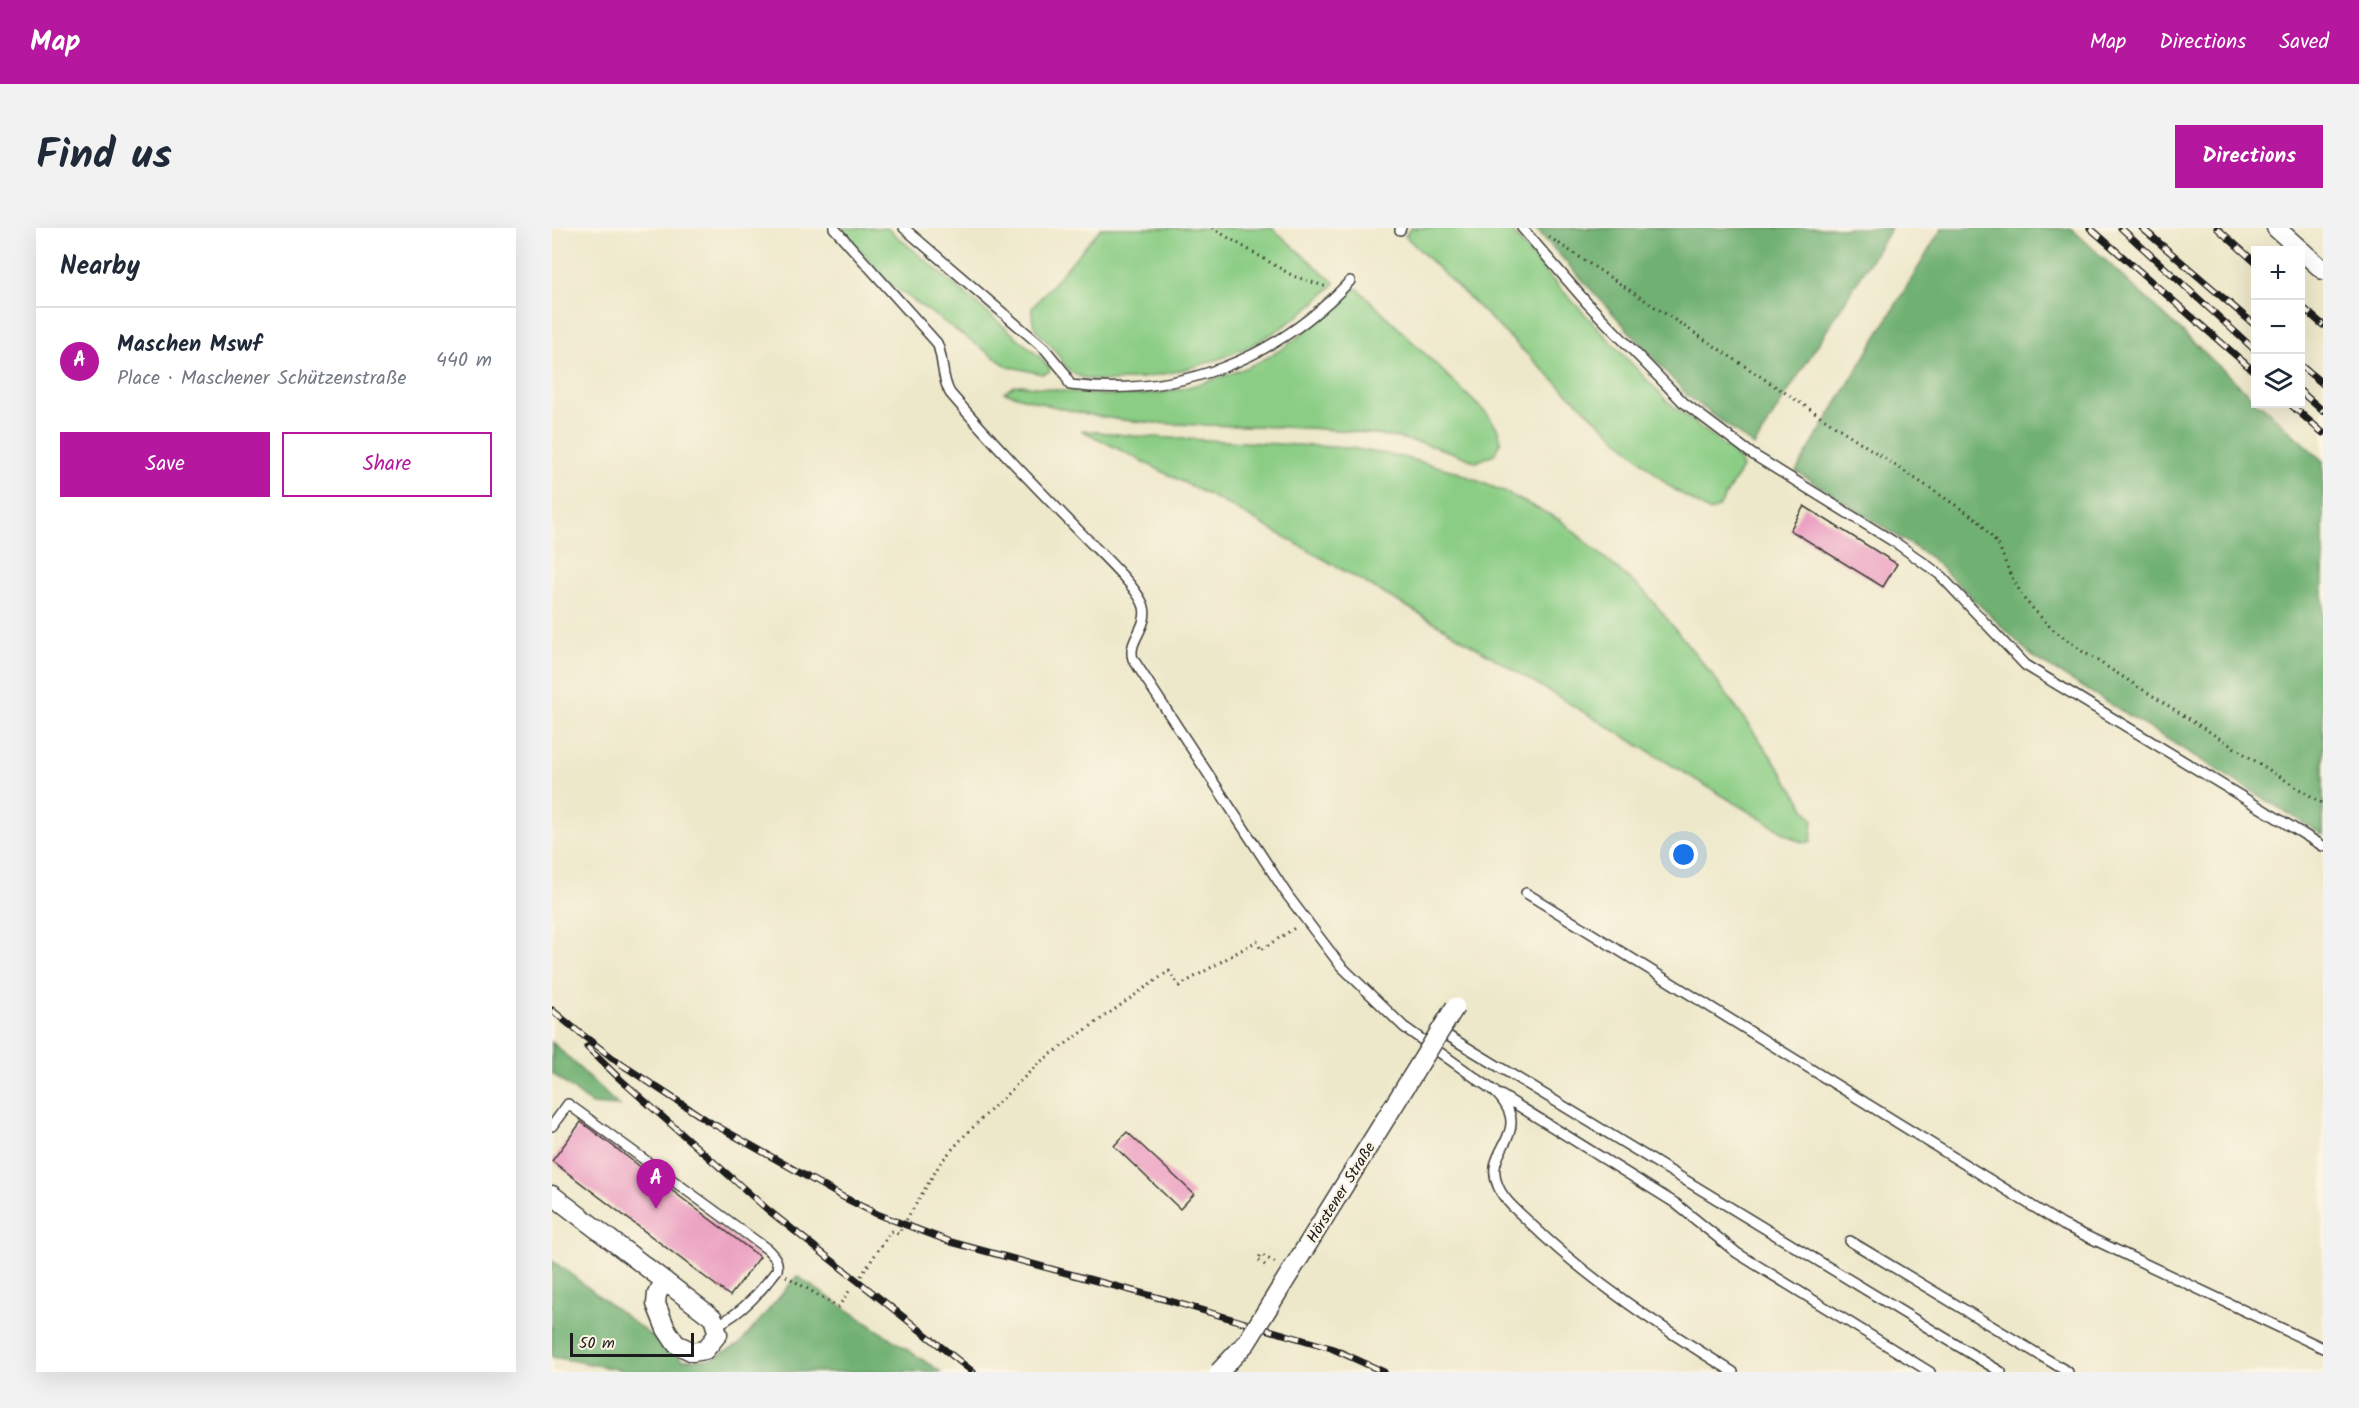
<!DOCTYPE html>
<html lang="en">
<head>
<meta charset="utf-8">
<style>
	:root { --surface:#fff; --page:#f2f2f3; --text:#1f2937; --muted:#747a83; --line:#e0e1e3; --accent:#b5179e }
	body { margin:0; font-family:Kalam,sans-serif; background:var(--page); color:var(--text) }
	.controls { position:absolute; right:18px; top:18px; display:grid; overflow:hidden; border-radius:0px; box-shadow:0 6px 24px #0002 }
	.controls button { width:54px; height:54px; display:grid; place-items:center; padding:0; border:0; border-bottom:2px solid var(--line); background:var(--surface); color:var(--text); font:30px sans-serif }
	.scale { position:absolute; left:18px; bottom:15px; width:124px; box-sizing:border-box; padding-left:6px; border:3px solid #1c1c1c; border-top:0; font-size:16px; line-height:21px; white-space:nowrap; color:#1c1c1c; -webkit-text-stroke:4px #fcf5e5; paint-order:stroke }
	.you { position:absolute; left:1132px; top:627px; width:21px; height:21px; margin:-15px; border:4px solid #fff; border-radius:50%; background:#1a73e8; box-shadow:0 0 0 9px #1a73e833 }
	.badge { display:grid; place-items:center; width:39px; height:39px; border-radius:50%; background:var(--accent); color:#fff; font-size:20px; font-weight:700 }
	.pin { position:absolute; translate:-50% -50px; filter:drop-shadow(0 2px 3px #0008) }
	.pin::after { content:''; position:absolute; top:32px; width:21px; height:18px; background:inherit; clip-path:polygon(0 0,100% 0,50% 100%) }
	.list { margin:0; padding:0; list-style:none }
	h2 { display:flex; justify-content:space-between; align-items:center; height:78px; margin:0; padding:0 24px; font-size:26px }
	h2 small { font-size:20px; font-weight:400; color:var(--muted) }
	.list li { display:grid; grid-template-columns:39px 1fr auto; gap:18px; align-items:center; box-sizing:border-box; height:108px; padding:0 24px; border-top:2px solid var(--line) }
	.list b { display:block; font-size:22px; white-space:nowrap }
	.list p { margin:0; font-size:20px; white-space:nowrap; color:var(--muted) }
	.list em { font-size:20px; font-style:normal; color:var(--muted) }
	.actions { display:flex; gap:12px; padding:18px 24px }
	.actions a { flex:1; padding:14px 0; border:2px solid var(--accent); border-radius:0px; text-align:center; font-size:21px; color:var(--accent) }
	.actions .main { background:var(--accent); color:#fff }
	.icon { flex:none; width:33px; height:33px; fill:none; stroke:currentColor; stroke-width:2; stroke-linecap:round; stroke-linejoin:round }
	.map { position:relative; flex:none; width:1771px; height:1144px; overflow:hidden; border-radius:0px }
	header { display:flex; align-items:center; gap:36px; box-sizing:border-box; height:84px; padding:0 30px; background:var(--accent); color:#fff }
	header strong { font-size:28px }
	nav { display:flex; gap:33px; margin-inline-start:auto; font-size:21px }
	.intro { display:flex; align-items:center; justify-content:space-between; box-sizing:border-box; height:144px; padding:0 36px }
	h1 { margin:0; font-size:42px }
	.button { padding:15px 27px; border-radius:0px; background:var(--accent); color:#fff; font-size:21px; font-weight:700 }
	main { display:flex; gap:36px; padding:0 36px }
	aside { flex:1; background:var(--surface); border-radius:0px; box-shadow:0 6px 24px #0002 }
	.map>svg:first-child { display:block }
	.green { fill:#8bcd85; stroke:#547450; stroke-width:1.5 }
	.forest { fill:#70b072; stroke:#466647; stroke-width:1.5 }
	.building { fill:#ea9abf }
	.lines { fill:none; stroke-linecap:round; stroke-linejoin:round }
	.lane-casing { stroke:#3c3b36; stroke-width:12 }
	.street-casing { stroke:#3c3b36; stroke-width:21 }
	.path { stroke:#3c3b36; stroke-width:3; stroke-dasharray:1.5 4.5; stroke-linecap:butt }
	.lane { stroke:#fff; stroke-width:9 }
	.street { stroke:#fff; stroke-width:18 }
	.rail-casing { stroke:#1c1c1c; stroke-width:7 }
	.rail { stroke:#fcf5e5; stroke-width:4.5; stroke-dasharray:14; stroke-linecap:butt }
	.street-bridge-casing { stroke:#3c3b36; stroke-width:21; stroke-linecap:butt }
	.street-bridge { stroke:#fff; stroke-width:18 }
	.labels { text-anchor:middle; stroke-width:5; stroke-linejoin:round; paint-order:stroke }
	.street-label { font-size:16px; fill:#1c1c1c; stroke:#fcf5e5 }
</style>
</head>
<body>
<header>
<strong>Map</strong>
<nav><a>Map</a><a>Directions</a><a>Saved</a></nav>
</header>
<div class="intro"><h1>Find us</h1><a class="button">Directions</a></div>
<main>
<aside>
<h2>Nearby<small></small></h2>
<ul class="list">
<li><span class="badge">A</span><div><b>Maschen Mswf</b><p>Place · Maschener Schützenstraße</p></div><em>440 m</em></li>
</ul>
<div class="actions"><a class="main">Save</a><a>Share</a></div>
</aside>
<div class="map">
<svg width="1771" height="1144" viewBox="0 0 1771 1144">
	<rect width="100%" height="100%" fill="#fcf5e5"/>
	<filter id="ink" filterUnits="userSpaceOnUse"><feTurbulence type="fractalNoise" baseFrequency=".0167" numOctaves="2"/><feDisplacementMap in="SourceGraphic" scale="12" xChannelSelector="R" yChannelSelector="G"/><feConvolveMatrix kernelMatrix="1 2 1 2 8 2 1 2 1" color-interpolation-filters="sRGB"/></filter>
	<filter id="wash" filterUnits="userSpaceOnUse"><feTurbulence type="fractalNoise" baseFrequency=".008" numOctaves="4" result="noise"/><feDisplacementMap in="SourceGraphic" scale="24" xChannelSelector="R" yChannelSelector="G"/><feGaussianBlur stdDeviation="1.35" result="paint"/><feColorMatrix in="noise" values="0 0 0 0 0 0 0 0 0 0 0 0 0 0 0 0 0 1.4 0 .05"/><feComposite in="paint" operator="in"/></filter>
	<g filter="url(#wash)">
		<rect width="100%" height="100%" fill="#eee8cb"/>
		<path class="green" d="M288 0H335L488 129 498 141 497 144 490 146 455 138 338 56Z
			M549 0H720L783 55C728 112 667 138 590 150 568 153 542 156 522 146 513 141 508 129 502 121 487 102 480 108 480 80Z
			M859 0H957L993 44 1114 172 1186 229 1190 240 1167 279 1158 284 1117 258 1010 160 853 8Z
			M800 61H806L935 186 946 201 949 213 943 226 924 234C823 188 699 203 590 194 542 190 498 179 452 164L462 158 469 157C507 162 545 169 583 167 627 166 698 143 734 118 758 101 780 81 800 61Z
			M529 202 582 208 799 220 851 229 902 243 955 265 1008 292 1094 365 1159 445 1223 534 1261 592 1259 613 1255 615 1244 612 887 397 680 279Z"/>
		<path class="forest" d="M983 0H1339L1202 218 1136 168Z
			M1390 0H1519L1703 172 1704 176H1708L1771 233V607L1480 428 1378 329 1244 243Z
			M0 814 67 878 39 876 0 845Z
			M0 1032 131 1132 159 1131 188 1116 245 1048 389 1144H80L0 1129Z"/>
		<g id="blocks">
			<path class="building" d="M1252 278 1345 336 1331 359 1238 302Z
				M29 894 208 1029 178 1068 0 933Z
				M575 904 642 966 628 981 562 918Z"/>
		</g>
	</g>
	<g filter="url(#ink)">
		<use href="#blocks" fill-opacity="0" stroke="#3c3b36" stroke-width="1.5"/>
		<g class="lines">
			<g class="lane-casing">
				<path id="lane" d="M282 0 385 115C392 131 389 150 398 165 440 214 485 260 530 306 545 322 586 359 592 379 597 399 575 413 581 431L736 668 789 738 852 799 942 863C986 906 929 920 946 958 952 973 967 984 979 996 1039 1054 1110 1100 1181 1144
					M352 0 493 121 512 144 518 157C626 170 724 132 798 53
					M970 0 1035 75 1131 174 1200 226 1347 317 1387 346 1473 437 1771 618
					M848 2 849 0
					M974 665 1511 997 1771 1120
					M888 803 1449 1144
					M949 867 1123 975 1185 1025 1378 1144
					M0 898 16 876 215 1021C222 1028 227 1033 225 1042 207 1065 191 1084 165 1097
					M1298 1013 1516 1144"/>
			</g>
			<g class="street-casing">
				<path id="street" d="M1724 0 1771 42
					M0 967 161 1090 166 1106 153 1122 141 1124 124 1116 114 1101 104 1076 105 1066 113 1053"/>
			</g>
			<path class="path" d="M660 0 741 48 775 59
				M997 9 1426 292 1447 318 1458 346 1473 372 1499 400 1530 423 1771 576
				M713 1037 706 1032 709 1026 725 1036
				M234 1048 286 1079 298 1062
				M309 1048 339 1003 346 1006 389 934 413 907 488 834 617 743 627 758 705 713 709 722 744 699"/>
			<use href="#lane" class="lane"/>
			<use href="#street" class="street"/>
			<g class="rail-casing">
				<path id="rail" d="M1538 0 1704 145
					M1569 0 1704 123
					M1590 0 1704 98
					M1665 0 1704 35
					M1748 77 1771 97
					M1748 137 1771 156
					M1748 163 1771 183
					M1738 176 1771 205
					M0 782 24 802 66 834 156 893 291 969 325 986 399 1014 615 1072 779 1120 832 1144
					M35 819 69 852 216 982 421 1144"/>
			</g>
			<use href="#rail" class="rail"/>
			<g class="street-bridge-casing">
				<path id="street-bridge" d="M667 1144 695 1114 903 779"/>
			</g>
			<use href="#street-bridge" class="street-bridge"/>
		</g>
	</g>
	<g class="labels">
		<g class="street-label">
			<text transform="translate(788 964) rotate(-58)" y="6">Hörstener Straße</text>
		</g>
	</g>
</svg>
<div class="controls">
<button>+</button>
<button>−</button>
<button><svg class="icon" aria-label="layers" viewBox="0 0 24 24"><path d="M12 4l9 5-9 5-9-5zM3 14l9 5 9-5"/></svg></button>
</div>
<div class="scale">50 m</div>
<div class="you"></div>
<div class="pin badge" style="left:104px;top:981px">A</div>
</div>
</main>
</body>
</html>
